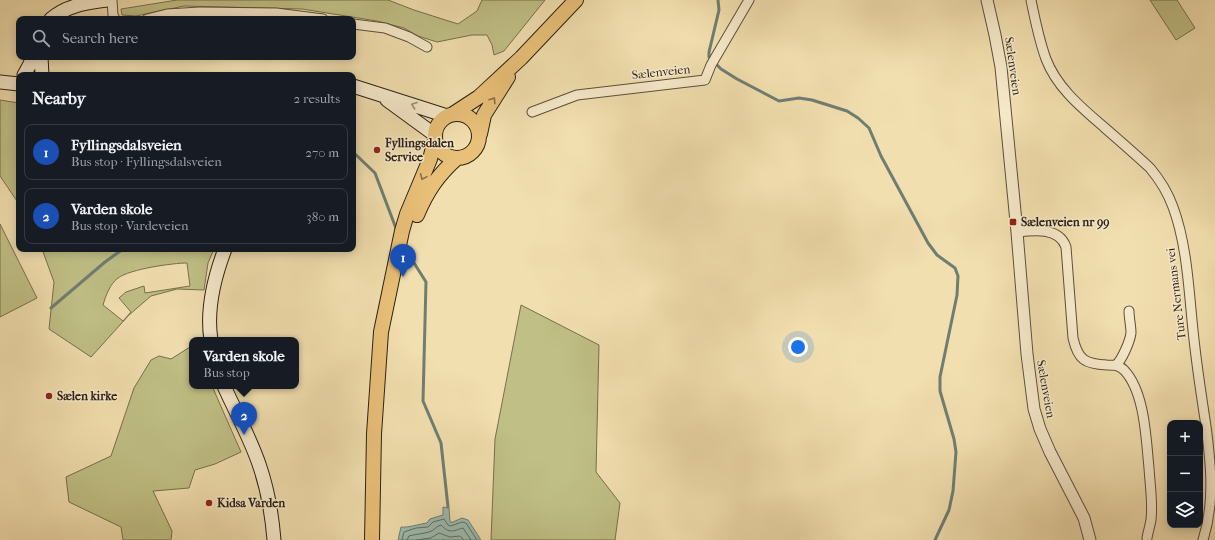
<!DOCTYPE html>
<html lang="en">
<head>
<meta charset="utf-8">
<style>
	:root { --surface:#171b24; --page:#20242c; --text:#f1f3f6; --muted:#9ea1a6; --line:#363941; --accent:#c59692 }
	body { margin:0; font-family:"IM FELL French Canon",serif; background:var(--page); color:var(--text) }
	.controls { position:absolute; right:12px; bottom:12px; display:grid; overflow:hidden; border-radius:8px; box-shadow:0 2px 10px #0003 }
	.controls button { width:36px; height:36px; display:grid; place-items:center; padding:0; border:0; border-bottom:1px solid var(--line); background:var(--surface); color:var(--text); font:20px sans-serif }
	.you { position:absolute; left:798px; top:347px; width:14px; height:14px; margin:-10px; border:3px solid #fff; border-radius:50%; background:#1a73e8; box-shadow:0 0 0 6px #1a73e833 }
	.badge { display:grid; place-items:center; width:26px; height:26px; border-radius:50%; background:var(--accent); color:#fff; font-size:13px; font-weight:700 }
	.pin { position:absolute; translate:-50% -33px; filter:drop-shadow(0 1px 2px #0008) }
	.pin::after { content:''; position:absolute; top:21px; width:14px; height:12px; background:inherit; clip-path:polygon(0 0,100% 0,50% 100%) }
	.popup { position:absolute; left:189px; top:337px; width:110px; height:52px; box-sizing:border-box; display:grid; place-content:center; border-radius:8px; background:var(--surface); filter:drop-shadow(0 1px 3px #0005); font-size:13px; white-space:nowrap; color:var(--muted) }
	.popup b { font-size:15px; color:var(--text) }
	.popup::after { content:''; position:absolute; left:50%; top:100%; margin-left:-8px; border:8px solid transparent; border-top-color:var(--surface) }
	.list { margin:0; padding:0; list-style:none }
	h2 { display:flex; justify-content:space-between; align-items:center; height:52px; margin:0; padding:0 16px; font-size:17px }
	h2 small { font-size:13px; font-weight:400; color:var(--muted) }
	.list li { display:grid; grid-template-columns:26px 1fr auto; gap:12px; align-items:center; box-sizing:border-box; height:56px; margin:0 8px 8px; padding:0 8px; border:1px solid var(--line); border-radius:8px }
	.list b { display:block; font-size:15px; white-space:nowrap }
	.list p { margin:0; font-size:13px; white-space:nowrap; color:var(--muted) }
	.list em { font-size:13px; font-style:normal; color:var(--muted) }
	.icon { flex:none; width:22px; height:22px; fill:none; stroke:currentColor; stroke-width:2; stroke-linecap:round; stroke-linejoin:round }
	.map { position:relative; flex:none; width:1215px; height:540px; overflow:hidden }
	.search { position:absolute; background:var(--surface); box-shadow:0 2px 10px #0003; left:16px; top:16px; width:340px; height:44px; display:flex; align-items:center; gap:10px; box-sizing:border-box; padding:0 14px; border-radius:8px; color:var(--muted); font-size:15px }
	.panel { position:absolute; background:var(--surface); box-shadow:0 2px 10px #0003; left:16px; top:72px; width:340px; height:180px; border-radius:8px }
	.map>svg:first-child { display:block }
	.green { fill:#c0c086; stroke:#75704e; fill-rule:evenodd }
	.water { fill:#9cbcb1; stroke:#6e7e73 }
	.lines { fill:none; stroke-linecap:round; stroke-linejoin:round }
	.shore { stroke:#636e63; stroke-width:1 }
	.stream { stroke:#6e7e73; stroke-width:3 }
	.minor-casing { stroke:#5c503c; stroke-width:11 }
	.tertiary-casing { stroke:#5c503c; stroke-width:13 }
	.secondary-casing { stroke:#2a2015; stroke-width:15 }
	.primary-casing { stroke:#2a2015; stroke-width:16 }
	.minor { stroke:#f7eacb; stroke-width:9 }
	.tertiary { stroke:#f7eacb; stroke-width:11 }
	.secondary { stroke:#f7eacb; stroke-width:13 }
	.primary { stroke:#e9c078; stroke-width:14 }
	.oneway { stroke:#8a7046 }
	.oneway2 { stroke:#9b8f79 }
	.poi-dot { fill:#8f2418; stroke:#f7eacb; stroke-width:1.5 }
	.labels { text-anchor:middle; stroke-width:3; stroke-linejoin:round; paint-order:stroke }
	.street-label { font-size:12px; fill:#2a2015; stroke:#f7eacb }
	.poi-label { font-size:12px; font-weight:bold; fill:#2a2015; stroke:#f7eacb; text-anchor:start }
</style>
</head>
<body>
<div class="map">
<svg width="1215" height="540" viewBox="0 0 1215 540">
	<rect width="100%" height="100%" fill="#f2dfaf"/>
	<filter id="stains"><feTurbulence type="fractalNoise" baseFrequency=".005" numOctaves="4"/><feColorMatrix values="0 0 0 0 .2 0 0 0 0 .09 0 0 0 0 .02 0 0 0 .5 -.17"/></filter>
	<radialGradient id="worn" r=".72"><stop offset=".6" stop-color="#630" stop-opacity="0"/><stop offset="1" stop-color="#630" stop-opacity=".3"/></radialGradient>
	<path class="green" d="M177 0H388L414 10 458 24 477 11 482 0H545L504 51 494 55 492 45 487 35H472L437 42 418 36 404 28 377 21 302 9 184 6 136 16 122 15 121 9Z
		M1150 0H1177L1195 28 1176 40Z
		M0 100 19 103V204L0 176Z
		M0 224 37 298 0 317Z
		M42 249H214L208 263 204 290 177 289 151 296 129 315 91 357 49 329 54 282ZM187 263 190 286 145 293 144 286 126 292 119 298 131 312 123 321 103 305C106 295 110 284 118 278 130 269 173 263 187 263Z
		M521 305 599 345 596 472 620 503 615 540H491L495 439Z
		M190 347H192V386H212L241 452 215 464 195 470 189 488 153 491 172 531 171 540H123L121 527 69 502 66 477 111 456 134 388 151 360 159 356 171 359Z"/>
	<path class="water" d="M443 507 449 508 450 522H453L462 518 468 520 481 540H398L401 527C407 528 420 524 427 523L430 519 443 515Z"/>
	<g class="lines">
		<path class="shore" d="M402 540 404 532 416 528 428 527 433 522 444 519 448 525 451 526 462 522 466 523 477 540
			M407 540 409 536C416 534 422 534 429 532 434 531 436 526 441 525 450 534 452 531 463 528L471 540
			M416 540 431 538 439 533 450 537 460 536 464 540"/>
		<path class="stream" d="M718 0 719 10 709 52V57L721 69 737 79 779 101 799 98 812 100 847 111 858 118 869 128 881 156 928 243 937 255 955 268 958 276 957 295 940 377V391L954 439 956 452 953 491 949 510 935 540
			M353 152 375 173 397 231
			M404 247 426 282 423 401 441 443 448 507
			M51 308 105 262 123 249"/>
		<g class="minor-casing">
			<path id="minor" d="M112 0 113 15 115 19
				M1031 0C1035 20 1039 40 1046 59 1057 88 1082 108 1105 128 1120 141 1135 154 1150 168 1160 180 1168 193 1173 207 1189 250 1189 302 1195 348 1198 374 1202 400 1206 426 1211 465 1215 502 1203 540
				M147 19 167 14 200 12 276 13 323 19
				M353 24 385 28 409 37 427 47
				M532 112 577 95 705 80 711 65 749 0
				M1017 232C1034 230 1059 227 1066 247L1073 338C1078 360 1085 364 1107 365 1114 365 1119 365 1124 370 1145 392 1146 439 1149 468 1150 485 1153 503 1151 520 1150 526 1148 532 1147 538
				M1116 365C1122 360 1130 341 1131 333 1131 326 1129 318 1129 311"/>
		</g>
		<g class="tertiary-casing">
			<path id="tertiary" d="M987 0 995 35 1001 67 1017 232 1027 354 1034 409 1040 429 1050 452 1084 518 1090 540"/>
		</g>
		<g class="secondary-casing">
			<path id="secondary" d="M51 19C67 5 87 3 107 0
				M41 57 42 75
				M24 75 29 66 33 57
				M0 82 19 84
				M353 86 447 116
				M387 100 435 135
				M211 340C206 309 214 278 225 249
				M224 386C236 413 251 439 260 467 268 491 272 515 274 540"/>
		</g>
		<g class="primary-casing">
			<path id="primary" d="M435 136a22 22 0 1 1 44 0a22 22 0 1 1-44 0Z
				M453 114 479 97 521 58 576 0
				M480 134 484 115 508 77
				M417 215C427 191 438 175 457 158
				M372 540 374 434 381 332 402 231 407 214 430 159 435 140"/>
		</g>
		<use href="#minor" class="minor"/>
		<use href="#tertiary" class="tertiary"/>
		<use href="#secondary" class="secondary"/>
		<use href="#primary" class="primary"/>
	</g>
	<defs><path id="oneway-chevron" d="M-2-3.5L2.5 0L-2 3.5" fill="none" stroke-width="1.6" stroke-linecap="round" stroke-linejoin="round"/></defs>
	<g class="oneway">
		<use href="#oneway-chevron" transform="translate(493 100) rotate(-57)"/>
		<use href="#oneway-chevron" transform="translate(423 177) rotate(114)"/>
	</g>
	<use class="oneway2" href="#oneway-chevron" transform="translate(414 105) rotate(-160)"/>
	<g class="poi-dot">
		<circle cx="377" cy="150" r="4"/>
		<rect x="1009" y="218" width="8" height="8" rx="2"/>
		<circle cx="49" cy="396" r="4"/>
		<circle cx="209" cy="503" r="4"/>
	</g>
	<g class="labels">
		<g class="street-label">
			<text transform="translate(1013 66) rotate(82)" y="4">Sælenveien</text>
			<text transform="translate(661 72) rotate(-6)" y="4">Sælenveien</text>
			<text transform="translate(1176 294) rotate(-97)" y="4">Ture Nermans vei</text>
			<text transform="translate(1046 389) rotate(80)" y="4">Sælenveien</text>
		</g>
		<g class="poi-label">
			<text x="385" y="147">Fyllingsdalen<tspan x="385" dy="14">Service</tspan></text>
			<text x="1021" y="226">Sælenveien nr 99</text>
			<text x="57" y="400">Sælen kirke</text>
			<text x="217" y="507">Kidsa Varden</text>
		</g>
	</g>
	<rect width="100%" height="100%" filter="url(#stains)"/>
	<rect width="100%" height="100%" fill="url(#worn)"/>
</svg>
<div class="controls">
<button>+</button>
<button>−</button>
<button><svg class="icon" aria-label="layers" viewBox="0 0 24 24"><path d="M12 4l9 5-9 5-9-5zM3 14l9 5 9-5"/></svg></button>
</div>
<div class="you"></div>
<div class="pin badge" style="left:403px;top:277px;background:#1a4fb4">1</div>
<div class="pin badge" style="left:244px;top:435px;background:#1a4fb4">2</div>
<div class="popup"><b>Varden skole</b>Bus stop</div>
<div class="search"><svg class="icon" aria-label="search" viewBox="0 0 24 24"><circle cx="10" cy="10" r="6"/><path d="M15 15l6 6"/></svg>Search here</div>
<section class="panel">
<h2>Nearby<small>2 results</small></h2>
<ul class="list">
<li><span class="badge" style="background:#1a4fb4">1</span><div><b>Fyllingsdalsveien</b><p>Bus stop · Fyllingsdalsveien</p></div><em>270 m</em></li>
<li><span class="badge" style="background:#1a4fb4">2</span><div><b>Varden skole</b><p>Bus stop · Vardeveien</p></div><em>380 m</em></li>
</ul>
</section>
</div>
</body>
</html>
